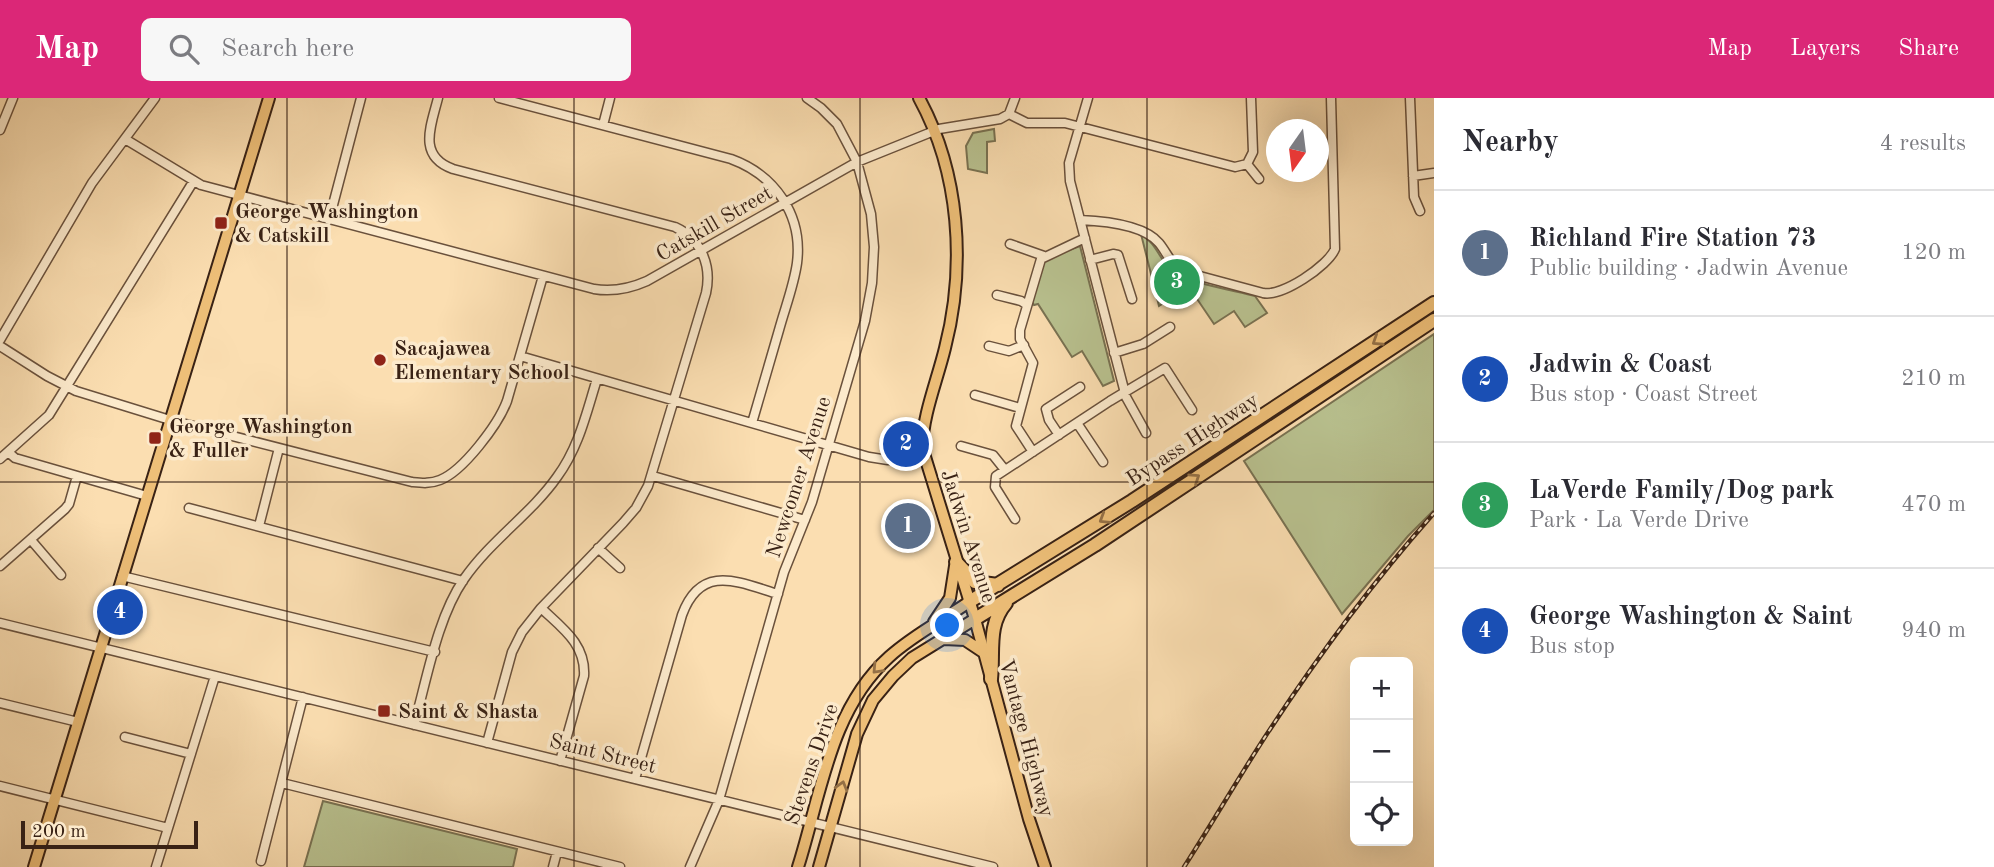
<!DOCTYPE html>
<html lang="en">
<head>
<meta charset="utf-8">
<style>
	:root { --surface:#fff; --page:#f7f7f7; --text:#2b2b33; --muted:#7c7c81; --line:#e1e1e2; --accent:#db2777 }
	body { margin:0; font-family:"Old Standard TT",serif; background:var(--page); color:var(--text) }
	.controls { position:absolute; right:21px; bottom:21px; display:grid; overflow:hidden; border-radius:10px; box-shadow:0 7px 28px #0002 }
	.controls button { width:63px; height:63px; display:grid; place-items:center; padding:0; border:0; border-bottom:2px solid var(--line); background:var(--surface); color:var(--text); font:35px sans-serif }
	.compass { position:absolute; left:1266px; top:21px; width:63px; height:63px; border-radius:50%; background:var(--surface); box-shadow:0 7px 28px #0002; rotate:194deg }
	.scale { position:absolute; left:21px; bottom:18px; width:177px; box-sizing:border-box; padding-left:7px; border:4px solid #392215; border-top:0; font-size:19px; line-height:24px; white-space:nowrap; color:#392215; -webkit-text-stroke:5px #fceacc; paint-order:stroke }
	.you { position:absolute; left:948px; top:528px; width:24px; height:24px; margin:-18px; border:5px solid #fff; border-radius:50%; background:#1a73e8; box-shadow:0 0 0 10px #1a73e833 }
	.badge { display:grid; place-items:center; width:46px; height:46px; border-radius:50%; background:var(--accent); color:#fff; font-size:23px; font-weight:700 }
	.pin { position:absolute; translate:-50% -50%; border:4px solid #fff; box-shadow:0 2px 7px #0006 }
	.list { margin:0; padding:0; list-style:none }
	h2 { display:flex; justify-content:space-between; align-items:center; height:91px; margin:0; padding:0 28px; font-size:30px }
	h2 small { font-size:23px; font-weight:400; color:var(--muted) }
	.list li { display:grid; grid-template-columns:46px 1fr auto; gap:21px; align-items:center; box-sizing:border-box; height:126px; padding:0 28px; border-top:2px solid var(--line) }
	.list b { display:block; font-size:26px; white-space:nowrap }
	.list p { margin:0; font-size:23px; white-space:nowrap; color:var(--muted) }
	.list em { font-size:23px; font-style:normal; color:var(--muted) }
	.icon { flex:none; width:38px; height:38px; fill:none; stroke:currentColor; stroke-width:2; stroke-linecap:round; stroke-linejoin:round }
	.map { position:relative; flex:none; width:1434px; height:769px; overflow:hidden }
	header { display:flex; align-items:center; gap:42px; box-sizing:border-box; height:98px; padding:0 35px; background:var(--accent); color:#fff }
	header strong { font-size:33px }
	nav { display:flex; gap:38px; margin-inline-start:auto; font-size:24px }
	.search { width:490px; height:63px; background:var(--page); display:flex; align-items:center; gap:18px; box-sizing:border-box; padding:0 24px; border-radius:10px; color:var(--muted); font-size:26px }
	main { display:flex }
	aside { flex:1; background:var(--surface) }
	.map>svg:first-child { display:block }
	.green { fill:#b9c290; stroke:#797252; stroke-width:2 }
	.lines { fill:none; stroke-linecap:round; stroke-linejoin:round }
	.minor-casing { stroke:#6a513c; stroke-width:11 }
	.major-casing { stroke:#392215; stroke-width:14 }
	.highway-casing { stroke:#392215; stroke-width:16 }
	.minor { stroke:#fceacc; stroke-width:8 }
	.major { stroke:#eebf78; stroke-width:10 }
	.highway { stroke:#eebf78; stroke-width:12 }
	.rail-casing { stroke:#392215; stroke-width:4.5 }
	.rail { stroke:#fceacc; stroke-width:2; stroke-dasharray:5; stroke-linecap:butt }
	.oneway { stroke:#947046 }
	.grid { fill:none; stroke:#392215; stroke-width:2; stroke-opacity:0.55 }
	.poi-dot { fill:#8f2418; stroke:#fceacc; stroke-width:2.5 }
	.labels { text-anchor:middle; stroke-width:7; stroke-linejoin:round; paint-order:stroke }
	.poi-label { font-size:21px; font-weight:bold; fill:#392215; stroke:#fceacc; text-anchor:start }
	.street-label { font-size:21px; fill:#392215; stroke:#fceacc }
</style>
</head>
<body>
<header>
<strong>Map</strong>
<div class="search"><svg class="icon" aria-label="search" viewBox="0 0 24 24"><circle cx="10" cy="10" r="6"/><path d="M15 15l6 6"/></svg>Search here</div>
<nav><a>Map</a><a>Layers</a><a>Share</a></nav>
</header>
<main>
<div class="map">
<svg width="1434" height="769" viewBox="0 0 1434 769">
	<rect width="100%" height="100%" fill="#fbdeb1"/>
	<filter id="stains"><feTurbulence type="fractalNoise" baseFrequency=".00286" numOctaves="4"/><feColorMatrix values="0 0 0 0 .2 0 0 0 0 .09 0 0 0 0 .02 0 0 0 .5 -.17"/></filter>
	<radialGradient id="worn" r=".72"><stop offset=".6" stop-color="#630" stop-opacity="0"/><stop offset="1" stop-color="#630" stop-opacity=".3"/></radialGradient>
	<path class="green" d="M994 31 995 43 987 44V75L968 71 966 48 973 35Z
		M1141 136C1158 147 1159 162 1173 174 1185 184 1237 193 1255 198L1267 215 1245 229 1234 213 1214 226 1189 189 1159 208Z
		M1080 148 1114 283 1103 288 1082 253 1072 259 1038 206 1034 207 1032 204 1044 161Z
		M1434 236V412L1408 438 1342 516 1244 363Z
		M323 703 517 751 513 769H304Z"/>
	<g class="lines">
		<g class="minor-casing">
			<path id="minor" d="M438 0C431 28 417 58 453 71L675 129C701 141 712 167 706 195L648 388 636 410 623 425 541 510 522 534 512 554 487 645
				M499 0 731 61C775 77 803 117 797 165 794 187 785 210 779 232 770 263 761 294 752 325
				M1088 0 1069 65 1070 83 1126 299 1146 335
				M1410 0 1414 99 1420 113
				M1009 16 1027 25H1065L1235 69 1247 66
				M1009 16 1015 0
				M603 27 610 0
				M0 32 13 0
				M125 41 201 87 594 191C612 194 629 191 647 183L857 64 939 31 1000 21 1009 16
				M1247 66 1253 54 1251 0
				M1247 66 1259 81
				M1413 78 1434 75
				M329 122 361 0
				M1080 122C1103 123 1144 127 1159 145 1168 156 1171 168 1185 174L1263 195C1282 199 1328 168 1335 151L1331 0
				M1010 146 1044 158
				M1090 162 1113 156 1118 157 1132 201
				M997 197 1021 203 1027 207
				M0 242 92 85 155 0
				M0 248 47 278 76 293 170 322 412 384C422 385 430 386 440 382 463 373 498 327 507 303L543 178
				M989 248 1009 253 1024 247
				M1114 255 1143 246 1170 229
				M520 258 869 359 888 362 923 357
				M975 297 1020 310
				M1077 325 1103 364
				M1059 337 1049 322 1046 311 1080 289
				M961 348 993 357 1005 372
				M8 354 15 360 147 398
				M1033 354 1016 328 1033 265 1020 241V232L1041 161 1085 140
				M0 361 49 317 193 84
				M653 378 805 422
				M189 410 463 483
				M1015 421 995 389 996 378 1110 303 1165 270 1192 312
				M259 428 279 350
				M31 442 61 477
				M598 450 620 470
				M0 468 65 411 69 406 77 378
				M122 478 435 554
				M541 510C562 530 586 546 584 578L560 663
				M0 525 993 769
				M0 605 78 624
				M414 627C427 581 437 520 464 481 490 443 531 416 557 379 579 349 586 316 597 281
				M125 639 191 656
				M635 681 682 517C701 465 738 484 778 496
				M282 685 620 769
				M0 688 168 730
				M261 763 303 599
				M156 769 215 578
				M553 769 557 754
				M690 769 719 702 784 474 812 404 865 223 872 185 874 149 871 116 857 64 837 26 821 10 807 0"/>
		</g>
		<g class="major-casing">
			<path id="major" d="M919 0C960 75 966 168 945 250 937 283 923 316 922 349L975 521 1029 721 1045 769
				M934 524 950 500 955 468
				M944 541 965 542 983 554
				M34 769 269 0
				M798 769C821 697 830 612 889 559 913 537 943 522 969 504
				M819 769 857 636 873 602 893 578 912 560 975 521"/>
		</g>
		<g class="highway-casing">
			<path id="highway" d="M956 464 975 484 998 487
				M969 504 1132 403 1434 205
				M975 521 1095 447 1434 222
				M991 581C994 553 987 527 1006 505"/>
		</g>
		<use href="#minor" class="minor"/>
		<use href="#major" class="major"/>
		<use href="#highway" class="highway"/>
		<g class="rail-casing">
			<path id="rail" d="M1184 769C1211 727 1236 684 1263 642 1315 562 1371 486 1434 415"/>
		</g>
		<use href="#rail" class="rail"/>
	</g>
	<defs><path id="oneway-chevron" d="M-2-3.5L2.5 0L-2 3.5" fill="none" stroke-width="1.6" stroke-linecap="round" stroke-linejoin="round" transform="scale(1.75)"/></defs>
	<g class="oneway">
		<use href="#oneway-chevron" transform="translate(1377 243) rotate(147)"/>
		<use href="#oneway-chevron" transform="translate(1195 380) rotate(-34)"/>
		<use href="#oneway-chevron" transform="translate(1104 421) rotate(148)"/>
		<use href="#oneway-chevron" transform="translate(877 571) rotate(133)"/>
		<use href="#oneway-chevron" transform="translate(842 688) rotate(-74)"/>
	</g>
	<path class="grid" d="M287 0V769M574 0V769M860 0V769M1147 0V769M0 384H1434"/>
	<g class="poi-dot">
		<rect x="214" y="118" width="14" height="14" rx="3.5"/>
		<circle cx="380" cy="262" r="7"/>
		<rect x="148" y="333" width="14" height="14" rx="3.5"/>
		<rect x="377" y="606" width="14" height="14" rx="3.5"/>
	</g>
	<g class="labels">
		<g class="poi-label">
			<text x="235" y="120">George Washington<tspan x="235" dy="24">&amp; Catskill</tspan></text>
			<text x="394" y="257">Sacajawea<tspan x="394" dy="24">Elementary School</tspan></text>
			<text x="169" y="335">George Washington<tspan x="169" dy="24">&amp; Fuller</tspan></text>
			<text x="398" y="620">Saint &amp; Shasta</text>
		</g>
		<g class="street-label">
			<text transform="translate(714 125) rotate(-30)" y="7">Catskill Street</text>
			<text transform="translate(1192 341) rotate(-33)" y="7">Bypass Highway</text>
			<text transform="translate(798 379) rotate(-72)" y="7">Newcomer Avenue</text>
			<text transform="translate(969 438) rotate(72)" y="7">Jadwin Avenue</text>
			<text transform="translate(1027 640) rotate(75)" y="7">Vantage Highway</text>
			<text transform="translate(603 655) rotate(14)" y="7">Saint Street</text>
			<text transform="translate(811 666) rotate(-71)" y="7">Stevens Drive</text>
		</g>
	</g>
	<rect width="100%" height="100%" filter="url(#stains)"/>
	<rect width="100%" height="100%" fill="url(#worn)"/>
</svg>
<div class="controls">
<button>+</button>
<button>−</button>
<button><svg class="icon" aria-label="locate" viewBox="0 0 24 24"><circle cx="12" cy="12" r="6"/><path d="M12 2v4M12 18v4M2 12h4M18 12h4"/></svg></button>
</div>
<svg class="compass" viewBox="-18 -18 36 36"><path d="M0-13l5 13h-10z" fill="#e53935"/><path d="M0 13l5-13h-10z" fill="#7c7c81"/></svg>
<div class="scale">200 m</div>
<div class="you"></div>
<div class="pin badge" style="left:908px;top:428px;background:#5c6f8a">1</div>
<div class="pin badge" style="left:906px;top:346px;background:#1a4fb4">2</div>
<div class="pin badge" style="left:1177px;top:184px;background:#2e9e5b">3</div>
<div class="pin badge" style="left:120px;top:514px;background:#1a4fb4">4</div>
</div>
<aside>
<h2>Nearby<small>4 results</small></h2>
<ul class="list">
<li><span class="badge" style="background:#5c6f8a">1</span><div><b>Richland Fire Station 73</b><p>Public building · Jadwin Avenue</p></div><em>120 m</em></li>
<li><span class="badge" style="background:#1a4fb4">2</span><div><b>Jadwin &amp; Coast</b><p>Bus stop · Coast Street</p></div><em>210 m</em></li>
<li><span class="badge" style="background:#2e9e5b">3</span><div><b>LaVerde Family/Dog park</b><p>Park · La Verde Drive</p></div><em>470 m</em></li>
<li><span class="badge" style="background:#1a4fb4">4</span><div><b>George Washington &amp; Saint</b><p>Bus stop</p></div><em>940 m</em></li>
</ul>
</aside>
</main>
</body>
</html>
